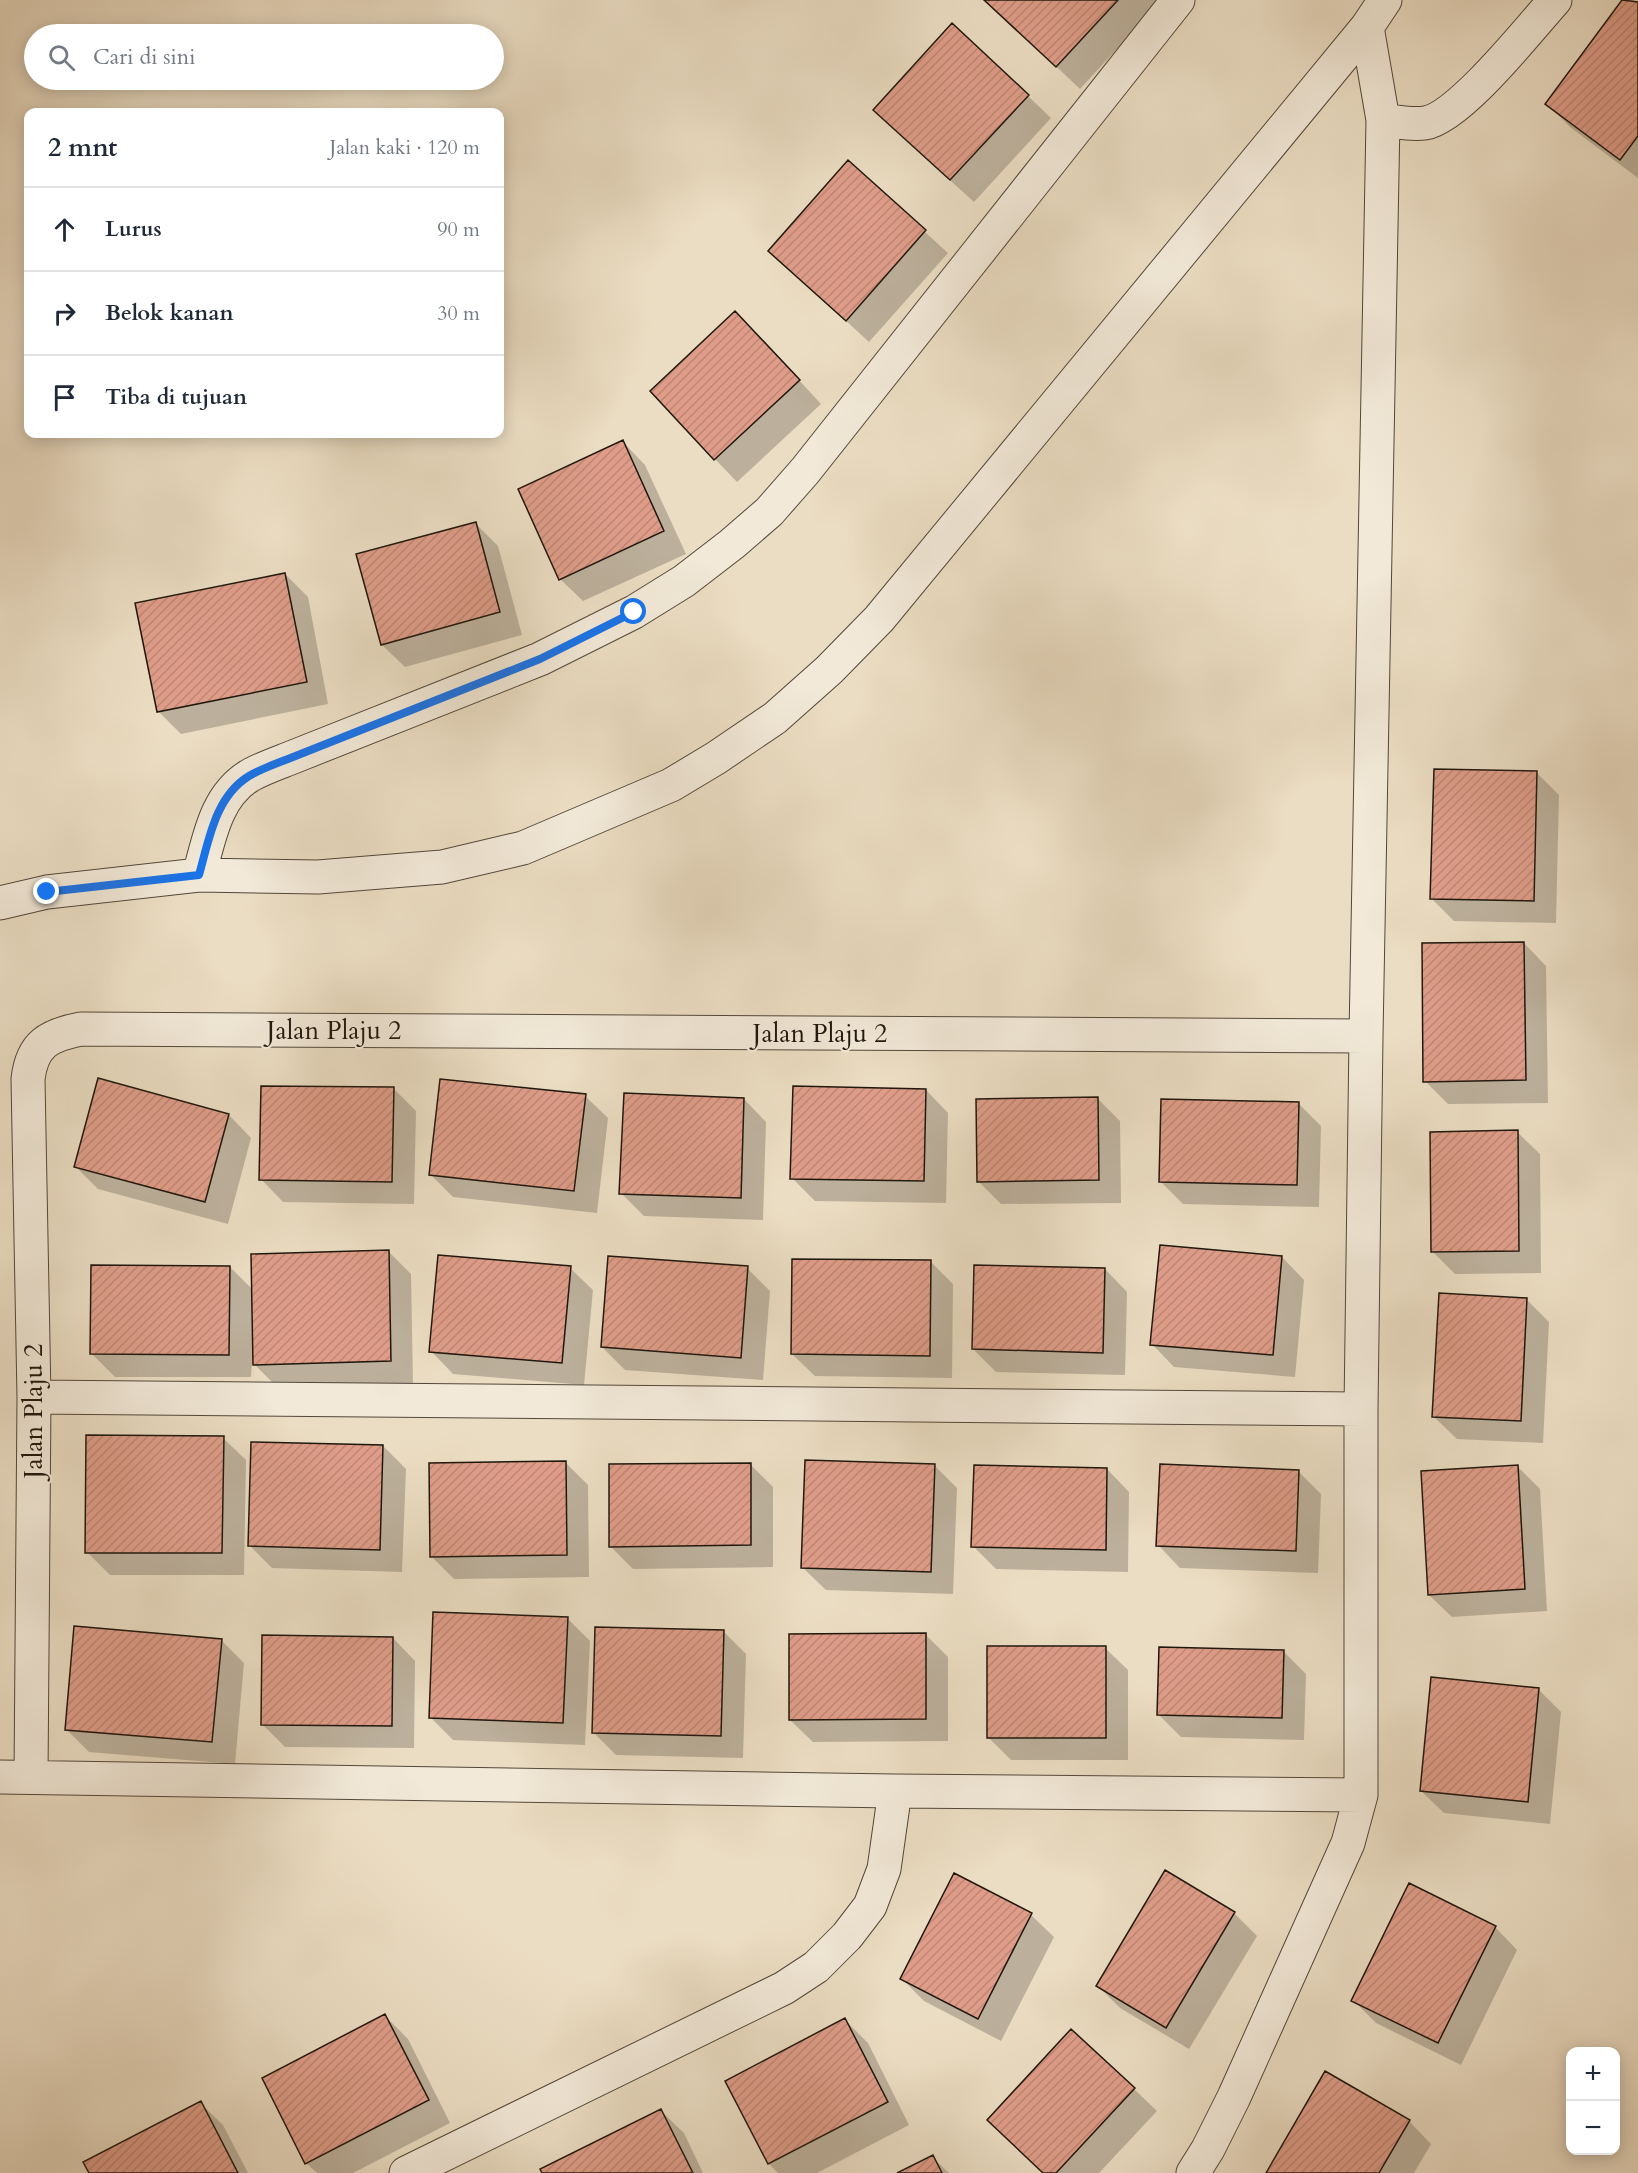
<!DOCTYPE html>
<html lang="id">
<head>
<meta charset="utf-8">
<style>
	:root { --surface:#fff; --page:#f6f6f7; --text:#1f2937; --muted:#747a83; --line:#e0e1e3 }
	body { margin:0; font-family:Cardo,serif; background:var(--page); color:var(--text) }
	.controls { position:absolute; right:18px; bottom:18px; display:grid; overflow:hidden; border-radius:12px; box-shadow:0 3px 15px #0003 }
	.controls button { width:54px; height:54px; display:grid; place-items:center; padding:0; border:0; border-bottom:2px solid var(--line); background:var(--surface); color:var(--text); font:30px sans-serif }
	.stop { position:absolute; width:18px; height:18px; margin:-14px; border:4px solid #1a73e8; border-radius:50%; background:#fff }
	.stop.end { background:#1a73e8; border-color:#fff; box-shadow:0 2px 6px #0008 }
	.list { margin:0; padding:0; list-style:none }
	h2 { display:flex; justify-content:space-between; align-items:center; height:78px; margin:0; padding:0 24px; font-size:26px }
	h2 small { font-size:20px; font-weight:400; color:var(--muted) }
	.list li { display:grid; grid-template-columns:39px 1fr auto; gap:18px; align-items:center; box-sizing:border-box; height:84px; padding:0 24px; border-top:2px solid var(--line) }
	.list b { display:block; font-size:22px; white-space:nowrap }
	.list em { font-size:20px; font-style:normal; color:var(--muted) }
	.icon { flex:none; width:33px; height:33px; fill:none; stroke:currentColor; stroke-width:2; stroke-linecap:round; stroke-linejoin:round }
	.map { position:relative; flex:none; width:1638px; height:2173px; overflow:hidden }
	.search { position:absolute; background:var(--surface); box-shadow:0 3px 15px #0003; left:24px; top:24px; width:480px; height:66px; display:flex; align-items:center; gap:15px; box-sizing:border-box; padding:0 21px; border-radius:33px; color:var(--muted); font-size:22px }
	.panel { position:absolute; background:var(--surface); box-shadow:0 3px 15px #0003; left:24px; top:108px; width:480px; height:330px; border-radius:12px }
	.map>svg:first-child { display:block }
	.shadow { fill:#0003 }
	.building { fill:url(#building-hatch); stroke:#1f170d; stroke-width:1.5 }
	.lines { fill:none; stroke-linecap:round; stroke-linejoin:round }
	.minor-casing { stroke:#52483a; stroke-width:35 }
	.minor { stroke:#f2e9d8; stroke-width:33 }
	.route { stroke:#1a73e8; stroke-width:8 }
	.labels { text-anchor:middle; stroke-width:4.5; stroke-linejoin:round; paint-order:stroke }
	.street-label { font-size:26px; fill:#1f170d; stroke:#f2e9d8 }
</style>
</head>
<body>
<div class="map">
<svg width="1638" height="2173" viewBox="0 0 1638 2173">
	<defs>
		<pattern id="building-hatch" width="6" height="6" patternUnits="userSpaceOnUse" patternTransform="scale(1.5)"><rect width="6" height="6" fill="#df9d89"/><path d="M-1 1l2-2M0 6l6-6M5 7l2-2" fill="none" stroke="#bf8675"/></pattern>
	</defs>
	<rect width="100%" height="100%" fill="#ebddc3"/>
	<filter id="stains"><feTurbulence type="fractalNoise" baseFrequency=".00333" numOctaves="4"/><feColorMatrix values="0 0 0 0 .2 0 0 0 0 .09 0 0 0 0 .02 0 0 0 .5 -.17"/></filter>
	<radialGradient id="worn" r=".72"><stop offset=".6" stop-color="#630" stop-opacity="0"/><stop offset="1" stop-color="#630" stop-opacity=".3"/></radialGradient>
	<path class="shadow" d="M986 0H1162L1080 89Z
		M1624 0H1633L1638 4V178L1570 127 1547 104Z
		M1028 96 1051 118 974 202 898 133Z
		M848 162 948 253 869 342 770 251Z
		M758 336 821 404 737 482 715 459Z
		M623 442 645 465 686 554 583 601 560 579Z
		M475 523 498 546 522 635 405 667 382 645Z
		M285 574 308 597 328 704 181 734 158 711Z
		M1537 773 1559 795 1556 923 1454 921 1432 899Z
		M1524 943 1546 966 1548 1103 1448 1104 1425 1081Z
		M393 1088 416 1111 414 1204 283 1202 261 1179Z
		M926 1090 948 1113 946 1203 815 1201 792 1178Z
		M585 1096 608 1118 597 1213 453 1197 431 1175Z
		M1097 1098 1120 1121 1121 1203 1001 1204 978 1181Z
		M744 1099 766 1122 763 1220 644 1216 621 1193Z
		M1298 1103 1321 1126 1319 1207 1183 1204 1160 1181Z
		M229 1115 251 1138 228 1224 98 1189 75 1166Z
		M1517 1132 1540 1154 1541 1273 1455 1274 1433 1252Z
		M388 1251 411 1274 413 1384 277 1387 252 1362 251 1377H115L92 1354 230 1267 253 1290Z
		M1282 1257 1304 1280 1295 1377 1174 1367 1152 1344Z
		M930 1261 953 1284 952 1378 815 1376 792 1354Z
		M570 1268 593 1290 584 1385 453 1374 431 1351Z
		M747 1268 770 1291 763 1380 625 1370 602 1347Z
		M1105 1269 1127 1292 1125 1375 996 1372 973 1349Z
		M1526 1299 1549 1322 1543 1443 1457 1439 1434 1417Z
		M223 1438 246 1460 244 1575H110L87 1552Z
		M383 1446 406 1469 402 1572 272 1568 249 1545Z
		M565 1462 588 1485 589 1577 454 1579 431 1556Z
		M750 1464 773 1487V1567L633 1569 610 1546Z
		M934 1465 957 1488 953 1594 826 1590 803 1568Z
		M1517 1466 1540 1489 1547 1611 1452 1617 1429 1595Z
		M1107 1469 1129 1492 1128 1572 996 1569 973 1546Z
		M1298 1471 1321 1494 1318 1573 1180 1568 1158 1545Z
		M567 1618 590 1641 585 1745 453 1740 430 1717Z
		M724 1632 746 1654 743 1758 616 1755 593 1732Z
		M925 1634 948 1657V1741L813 1742 790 1720Z
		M393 1638 415 1661 414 1748 285 1747 262 1724Z
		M221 1640 244 1663 235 1764 89 1752 66 1729Z
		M1105 1648 1128 1670V1760H1011L988 1737Z
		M1284 1652 1306 1674 1304 1740 1181 1737 1158 1714Z
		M1539 1690 1561 1712 1550 1824 1444 1813 1421 1791Z
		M955 1875 1031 1915 1054 1937 1001 2041 924 2001 902 1979Z
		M1234 1913 1257 1936 1189 2049 1120 2008 1098 1986Z
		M1495 1927 1517 1950 1461 2065 1376 2023 1353 2000Z
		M385 2016 408 2039 450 2123 353 2173H317L306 2163Z
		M845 2020 868 2043 909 2125 817 2173H778L769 2164 727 2082Z
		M1134 2089 1157 2111 1099 2173H1044Z
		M200 2103 223 2125 248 2173H91Z
		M661 2111 684 2133 703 2173H544Z
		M1409 2121 1431 2144 1414 2173H1268Z
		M932 2157 949 2173H901Z"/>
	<path class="building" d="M984 0H1118L1056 67Z
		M1622 0 1638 2V136L1620 160 1545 104Z
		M952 23 1029 95 950 180 873 110Z
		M848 160 926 230 846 321 768 251Z
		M735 311 800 380 714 460 650 391Z
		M623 440 664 531 559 580 518 489Z
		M476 522 500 612 381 645 356 554Z
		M285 573 307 682 157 712 135 603Z
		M1434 769 1537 771 1534 901 1430 899Z
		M1524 942 1526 1080 1423 1082 1422 943Z
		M98 1078 229 1114 205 1202 74 1167Z
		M440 1079 586 1094 574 1191 429 1175Z
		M261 1086 394 1087 392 1182 259 1180Z
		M793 1086 926 1089 924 1181 790 1179Z
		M624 1093 744 1098 741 1198 619 1194Z
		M1098 1097 1099 1180 977 1182 976 1099Z
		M1161 1099 1299 1102 1297 1185 1159 1182Z
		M1518 1130 1519 1251 1431 1252 1430 1132Z
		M1160 1245 1282 1256 1273 1355 1150 1345Z
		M389 1250 391 1361 253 1365 251 1254Z
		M438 1255 571 1266 562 1363 429 1352Z
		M608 1256 748 1266 741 1358 601 1347Z
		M792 1259 931 1260 930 1356 791 1354Z
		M91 1265 230 1266 229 1355 90 1354Z
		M974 1265 1105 1268 1103 1353 972 1349Z
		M1439 1293 1527 1298 1521 1421 1432 1417Z
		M86 1435 224 1436 222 1553H85Z
		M251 1442 383 1445 380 1550 248 1546Z
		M805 1460 935 1464 931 1572 801 1568Z
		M566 1461 567 1555 430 1557 429 1463Z
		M751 1463V1545L609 1547V1464Z
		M1160 1464 1299 1470 1296 1551 1156 1546Z
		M974 1465 1107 1468 1106 1550 971 1547Z
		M1518 1465 1525 1589 1428 1595 1421 1471Z
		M433 1612 568 1617 563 1723 429 1718Z
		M74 1626 222 1639 212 1742 65 1730Z
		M595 1627 724 1630 721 1736 592 1733Z
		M926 1633V1719L789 1720V1634Z
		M262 1635 393 1637 392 1726 261 1725Z
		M987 1646H1106V1738H987Z
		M1159 1647 1284 1650 1282 1718 1157 1715Z
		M1431 1677 1539 1688 1528 1802 1420 1791Z
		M1165 1870 1235 1912 1166 2028 1096 1986Z
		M954 1873 1032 1913 978 2019 900 1979Z
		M1409 1883 1496 1926 1438 2043 1351 2001Z
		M385 2014 429 2100 305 2164 262 2078Z
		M845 2018 888 2102 768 2164 725 2081Z
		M1071 2029 1135 2088 1056 2173H1043L987 2120Z
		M1325 2071 1410 2120 1379 2173H1266Z
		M201 2101 238 2173H89L83 2162Z
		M661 2109 693 2173H542L540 2169Z
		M933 2155 942 2173H897Z"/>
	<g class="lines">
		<g class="minor-casing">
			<path id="minor" d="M1383 120C1397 122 1411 125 1425 123 1459 118 1530 28 1555 0
				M199 875C209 840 215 797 249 776 261 769 275 764 288 759L540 659 634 612 684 581 732 544 769 512 805 471 1178 0
				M0 903 47 892 199 875 318 877 442 867 523 848 671 785 716 758 775 718 829 670 879 619 1367 27 1385 0
				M34 1397 1361 1409
				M0 1777 895 1791 1361 1795
				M31 1777 34 1397 28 1079C32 1044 49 1035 81 1029L1366 1036
				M406 2173 784 1988 816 1967 847 1936 870 1906 884 1869 895 1791
				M1193 2173 1208 2149 1234 2097 1348 1843 1361 1795V1409L1366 1036 1383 120 1367 27"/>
		</g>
		<use href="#minor" class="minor"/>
	</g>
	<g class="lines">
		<path class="route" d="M47 892 199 875C209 840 215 797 249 776 261 769 275 764 288 759L540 659 634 612"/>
	</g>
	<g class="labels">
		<g class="street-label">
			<text x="334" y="1039">Jalan Plaju 2</text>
			<text x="820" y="1042">Jalan Plaju 2</text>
			<text transform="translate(33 1411) rotate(-90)" y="9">Jalan Plaju 2</text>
		</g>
	</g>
	<rect width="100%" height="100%" filter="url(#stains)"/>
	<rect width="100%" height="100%" fill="url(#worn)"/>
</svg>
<div class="controls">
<button>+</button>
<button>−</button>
</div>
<div class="stop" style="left:634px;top:612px"></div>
<div class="stop end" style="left:47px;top:892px"></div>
<div class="search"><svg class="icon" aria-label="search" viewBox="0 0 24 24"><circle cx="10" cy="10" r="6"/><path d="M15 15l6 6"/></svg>Cari di sini</div>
<section class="panel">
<h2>2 mnt<small>Jalan kaki · 120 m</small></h2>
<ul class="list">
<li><svg class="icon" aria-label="ahead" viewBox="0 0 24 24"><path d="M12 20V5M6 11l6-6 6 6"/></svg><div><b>Lurus</b></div><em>90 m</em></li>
<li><svg class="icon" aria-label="right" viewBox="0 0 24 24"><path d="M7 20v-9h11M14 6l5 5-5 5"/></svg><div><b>Belok kanan</b></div><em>30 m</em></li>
<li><svg class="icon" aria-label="arrive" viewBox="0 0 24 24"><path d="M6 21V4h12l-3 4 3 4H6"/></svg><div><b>Tiba di tujuan</b></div></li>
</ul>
</section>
</div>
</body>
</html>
